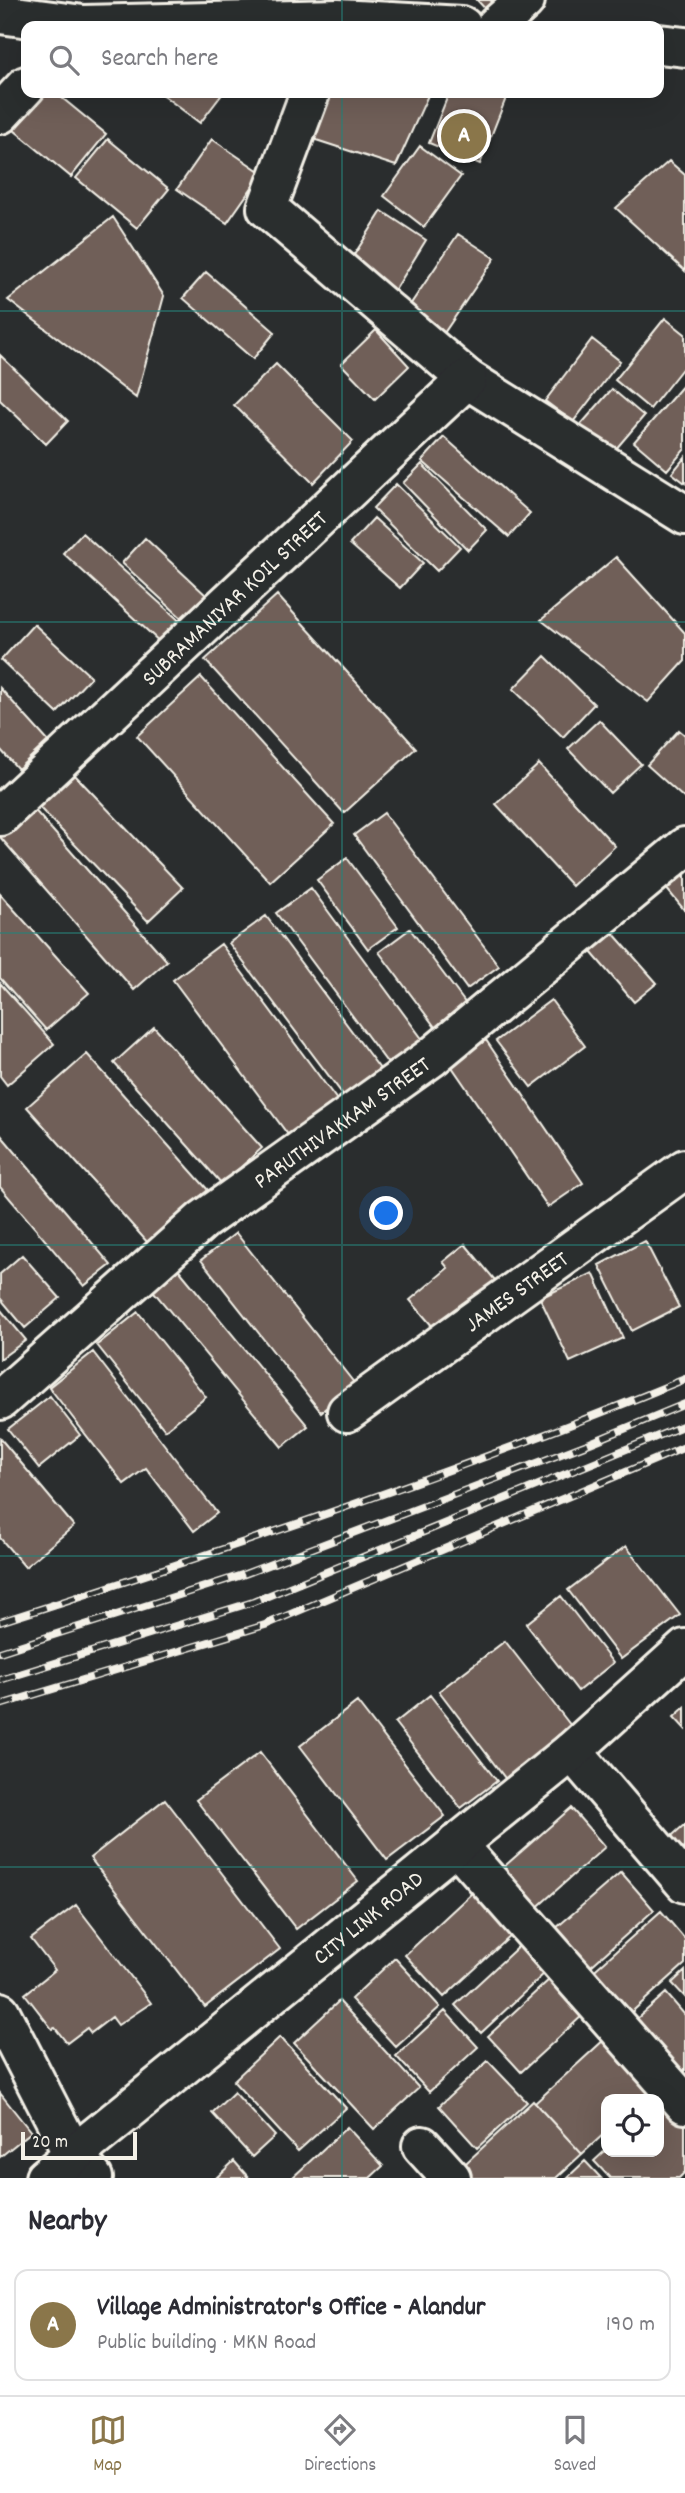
<!DOCTYPE html>
<html lang="en">
<head>
<meta charset="utf-8">
<style>
	:root { --surface:#fff; --page:#f7f7f7; --text:#2b2b33; --muted:#7c7c81; --line:#e1e1e2; --accent:#8a764a }
	body { margin:0; font-family:Dekko,sans-serif; background:var(--page); color:var(--text) }
	.controls { position:absolute; right:21px; bottom:21px; display:grid; overflow:hidden; border-radius:14px; box-shadow:0 7px 28px #0002 }
	.controls button { width:63px; height:63px; display:grid; place-items:center; padding:0; border:0; border-bottom:2px solid var(--line); background:var(--surface); color:var(--text); font:35px sans-serif }
	.scale { position:absolute; left:21px; bottom:18px; width:116px; box-sizing:border-box; padding-left:7px; border:4px solid #f4f1e8; border-top:0; font-size:19px; line-height:24px; white-space:nowrap; color:#f4f1e8; -webkit-text-stroke:5px #2a2d2e; paint-order:stroke }
	.you { position:absolute; left:387px; top:1214px; width:24px; height:24px; margin:-18px; border:5px solid #fff; border-radius:50%; background:#1a73e8; box-shadow:0 0 0 10px #1a73e833 }
	.badge { display:grid; place-items:center; width:46px; height:46px; border-radius:50%; background:var(--accent); color:#fff; font-size:23px; font-weight:700 }
	.pin { position:absolute; translate:-50% -50%; border:4px solid #fff; box-shadow:0 2px 7px #0006 }
	.list { margin:0; padding:0; list-style:none }
	h2 { display:flex; justify-content:space-between; align-items:center; height:91px; margin:0; padding:0 28px; font-size:30px }
	h2 small { font-size:23px; font-weight:400; color:var(--muted) }
	.list li { display:grid; grid-template-columns:46px 1fr auto; gap:21px; align-items:center; box-sizing:border-box; height:112px; margin:0 14px 14px; padding:0 14px; border:2px solid var(--line); border-radius:14px }
	.list b { display:block; font-size:26px; white-space:nowrap }
	.list p { margin:0; font-size:23px; white-space:nowrap; color:var(--muted) }
	.list em { font-size:23px; font-style:normal; color:var(--muted) }
	.icon { flex:none; width:38px; height:38px; fill:none; stroke:currentColor; stroke-width:2; stroke-linecap:round; stroke-linejoin:round }
	.map { position:relative; flex:none; width:685px; height:2178px; overflow:hidden }
	.search { position:absolute; background:var(--surface); box-shadow:0 7px 28px #0002; left:21px; right:21px; top:21px; height:77px; display:flex; align-items:center; gap:18px; box-sizing:border-box; padding:0 24px; border-radius:14px; color:var(--muted); font-size:26px }
	.sheet { height:217px; background:var(--surface) }
	nav { display:flex; justify-content:space-around; align-items:center; box-sizing:border-box; height:98px; border-top:2px solid var(--line); background:var(--surface); font-size:19px; color:var(--muted) }
	nav a { display:grid; justify-items:center; gap:4px }
	nav .on { color:var(--accent) }
	.map>svg:first-child { display:block }
	.building { fill:#705f58; stroke:#f4f1e8; stroke-width:2 }
	.lines { fill:none; stroke-linecap:round; stroke-linejoin:round }
	.minor-casing { stroke:#f4f1e8; stroke-width:44 }
	.minor { stroke:#2a2d2e; stroke-width:38 }
	.rail-casing { stroke:#f4f1e8; stroke-width:8 }
	.rail { stroke:#2a2d2e; stroke-width:5; stroke-dasharray:16; stroke-linecap:butt }
	.grid { fill:none; stroke:#26827a; stroke-width:2; stroke-opacity:0.55 }
	.labels { text-anchor:middle; stroke-width:6; stroke-linejoin:round; paint-order:stroke }
	.street-label { font-size:23px; fill:#f4f1e8; stroke:#2a2d2e }
</style>
</head>
<body>
<div class="map">
<svg width="685" height="2178" viewBox="0 0 685 2178">
	<rect width="100%" height="100%" fill="#2a2d2e"/>
	<filter id="ink" filterUnits="userSpaceOnUse"><feTurbulence type="fractalNoise" baseFrequency=".0143" numOctaves="2"/><feDisplacementMap in="SourceGraphic" scale="14" xChannelSelector="R" yChannelSelector="G"/><feConvolveMatrix kernelMatrix="1 2 1 2 8 2 1 2 1" color-interpolation-filters="sRGB"/></filter>
	<g filter="url(#ink)">
		<path class="building" d="M477 0H503L489 13Z
			M44 93H56L106 134 71 177 14 130Z
			M160 93H223L200 123Z
			M321 93H429L396 166 307 137Z
			M449 93H494L506 98 480 164 429 143Z
			M108 139 169 189 137 228 76 178Z
			M212 139 262 173 227 223 177 189Z
			M420 146 461 176 424 227 384 196Z
			M669 161 685 175V271L616 208Z
			M382 211 426 240 392 295 347 266Z
			M113 217 164 296 136 398 8 300Z
			M458 234 495 258 444 333 408 308Z
			M206 272 275 332 253 359 183 298Z
			M665 318 685 334V365L650 409 615 380Z
			M376 330 409 366 375 399 341 364Z
			M592 339 620 361 573 422 545 401Z
			M0 355 68 421 46 444 0 400Z
			M276 364 353 441 313 483 234 405Z
			M685 383V449L667 470 634 442Z
			M612 389 644 416 609 457 577 429Z
			M444 437 530 513 509 537 422 461Z
			M685 457V483L672 473Z
			M422 464 487 530 468 550 403 483Z
			M396 484 460 547 437 571 373 508Z
			M374 518 423 563 400 588 350 544Z
			M82 533 182 623 162 644 63 553Z
			M145 538 208 597 185 621 122 563Z
			M616 557 685 633V661L648 702 541 620Z
			M277 595 416 748 344 813 205 660Z
			M34 624 91 677 57 713 1 660Z
			M545 656 594 704 563 737 513 689Z
			M201 677 334 824 270 882 137 736Z
			M0 688 48 741 18 769 0 749Z
			M599 720 641 764 610 793 568 749Z
			M679 730 685 735V799L647 765Z
			M539 764 615 846 572 886 496 804Z
			M72 772 183 888 148 921 37 805Z
			M32 807 167 961 134 990 0 837V834Z
			M384 813 499 966 467 989 354 835Z
			M347 858 398 927 368 949 317 880Z
			M685 870V911L661 882Z
			M311 888 423 1040 389 1065 276 913Z
			M0 894 89 993 46 1030 0 978Z
			M266 916 383 1073 347 1100 229 943Z
			M410 929 469 1008 438 1031 379 952Z
			M613 933 657 983 634 1002 591 952Z
			M221 944 340 1104 292 1140 173 980Z
			M0 983 54 1044 7 1085 0 1076Z
			M551 1000 585 1046 531 1087 496 1041Z
			M154 1027 262 1148 222 1184 114 1063Z
			M486 1040 583 1183 548 1207 450 1064Z
			M87 1054 208 1190 148 1243 27 1107Z
			M0 1134 111 1265 84 1286 0 1187Z
			M236 1233 355 1384 321 1412 201 1260Z
			M645 1241 679 1307 632 1331 599 1265Z
			M465 1244 504 1291 445 1341 410 1300 448 1268 443 1262Z
			M22 1255 60 1298 25 1328 0 1298V1274Z
			M175 1265 308 1426 282 1447 149 1286Z
			M593 1273 623 1338 570 1362 540 1298Z
			M0 1309 26 1340 0 1359Z
			M138 1312 206 1397 165 1430 97 1345Z
			M93 1352 217 1513 194 1531 146 1468 124 1484 49 1387Z
			M50 1396 80 1435 39 1468 8 1429Z
			M0 1438 74 1526 25 1567 0 1538Z
			M626 1546 680 1615 621 1659 568 1590Z
			M561 1596 613 1663 578 1691 526 1624Z
			M505 1641 578 1735 511 1786 439 1691Z
			M430 1695 497 1781 461 1808 395 1723Z
			M357 1702 445 1816 387 1860 300 1746Z
			M685 1707V1729L674 1717Z
			M260 1752 358 1881 296 1929 196 1800Z
			M165 1799 280 1949 205 2007 90 1858Z
			M571 1808 605 1847 534 1910 499 1871Z
			M685 1824V1865L665 1842Z
			M621 1872 654 1910 590 1967 556 1928Z
			M474 1891 513 1934 444 1997 405 1955Z
			M76 1905 151 2003 118 2025 112 2017 91 2033 87 2028 67 2043 55 2028 52 2029 25 1994 55 1970 31 1939Z
			M661 1911 685 1939V1964L625 2018 588 1976Z
			M521 1944 546 1972 481 2033 455 2005Z
			M395 1958 440 2007 396 2047 351 1999Z
			M685 1971V1997L672 1983Z
			M550 1979 583 2015 521 2072 488 2036Z
			M666 1993 685 2015V2072L681 2076 633 2022Z
			M339 2001 419 2088 374 2129 294 2043Z
			M445 2011 478 2047 429 2092 396 2056Z
			M280 2037 346 2108 298 2151 233 2081Z
			M606 2038 653 2089 642 2099H606V2132L582 2154 535 2103Z
			M488 2061 527 2102 477 2148 439 2106Z
			M234 2092 275 2136 252 2157 212 2113Z
			M0 2093 31 2132 0 2157Z
			M663 2098 685 2123V2172L679 2178H610L594 2161 606 2150 659 2152V2102Z
			M533 2101 582 2154 556 2178H458L454 2174Z
			M347 2127 383 2166 370 2178H292Z
			M234 2161 249 2178H216Z
			M585 2161 601 2178H567Z"/>
		<g class="lines">
			<g class="minor-casing">
				<g id="minor">
					<path d="M0 14 83 25 338 19 462 26"/>
					<path d="M496 26 525 0"/>
					<path d="M659 44 685 47"/>
					<path d="M310 93 267 208 467 379 685 515"/>
					<path d="M0 114 26 86"/>
					<path id="s1" d="M0 816 467 379"/>
					<path id="s2" d="M0 1400 203 1220 432 1057 685 847"/>
					<path id="s3" d="M347 1412 685 1169"/>
					<path d="M572 1751 685 1883"/>
					<path d="M456 1844 685 2104"/>
					<path d="M0 2012 74 2156 93 2178"/>
					<path d="M422 2146 451 2178"/>
					<path id="s4" d="M45 2178 572 1751 685 1649"/>
				</g>
			</g>
			<use href="#minor" class="minor"/>
			<g class="rail-casing">
				<path id="rail" d="M0 1622C231 1548 461 1471 685 1379
					M0 1652 242 1575 590 1443 685 1404
					M0 1680 253 1602 685 1425
					M0 1705 265 1625 685 1447"/>
			</g>
			<use href="#rail" class="rail"/>
		</g>
	</g>
	<path class="grid" d="M342 0V26M342 93V2178M0 311H685M0 622H685M0 933H685M0 1245H685M0 1556H685M0 1867H685"/>
	<g class="labels">
		<g class="street-label">
			<text dy="8" stroke="none"><textPath href="#s1" startOffset="320">SUBRAMANIYAR KOIL STREET</textPath></text>
			<text dy="8" stroke="none"><textPath href="#s2" startOffset="441">PARUTHIVAKKAM STREET</textPath></text>
			<text dy="8" stroke="none"><textPath href="#s3" startOffset="208">JAMES STREET</textPath></text>
			<text dy="8" stroke="none"><textPath href="#s4" startOffset="415">CITY LINK ROAD</textPath></text>
		</g>
	</g>
</svg>
<div class="controls">
<button><svg class="icon" aria-label="locate" viewBox="0 0 24 24"><circle cx="12" cy="12" r="6"/><path d="M12 2v4M12 18v4M2 12h4M18 12h4"/></svg></button>
</div>
<div class="scale">20 m</div>
<div class="you"></div>
<div class="pin badge" style="left:464px;top:136px">A</div>
<div class="search"><svg class="icon" aria-label="search" viewBox="0 0 24 24"><circle cx="10" cy="10" r="6"/><path d="M15 15l6 6"/></svg>Search here</div>
</div>
<section class="sheet">
<h2>Nearby<small></small></h2>
<ul class="list">
<li><span class="badge">A</span><div><b>Village Administrator's Office - Alandur</b><p>Public building · MKN Road</p></div><em>190 m</em></li>
</ul>
</section>
<nav>
<a class="on"><svg class="icon" aria-label="map" viewBox="0 0 24 24"><path d="M3 6l6-2 6 2 6-2v14l-6 2-6-2-6 2zM9 4v14M15 6v14"/></svg>Map</a>
<a><svg class="icon" aria-label="directions" viewBox="0 0 24 24"><path d="M12 3l9 9-9 9-9-9zM9 14v-3h6M13 9l2 2-2 2"/></svg>Directions</a>
<a><svg class="icon" aria-label="saved" viewBox="0 0 24 24"><path d="M7 4h10v16l-5-4-5 4z"/></svg>Saved</a>
</nav>
</body>
</html>
